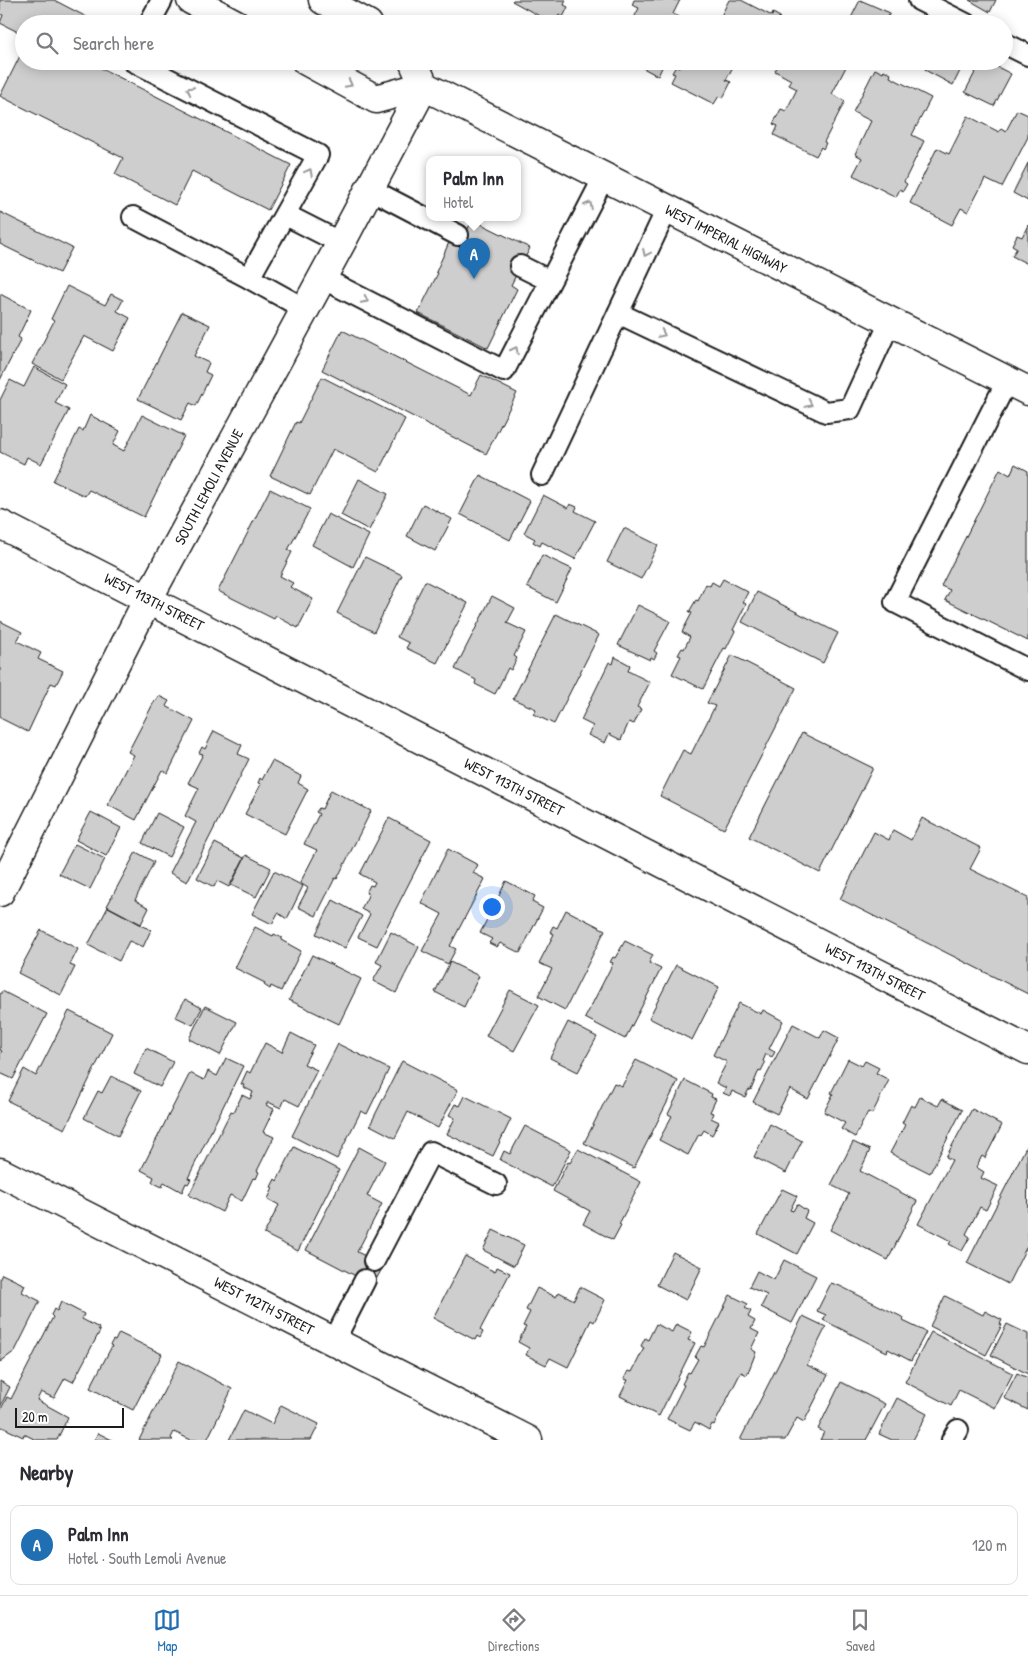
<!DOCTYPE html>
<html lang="en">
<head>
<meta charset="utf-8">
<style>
	:root { --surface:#fff; --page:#f2f2f3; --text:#2b2b33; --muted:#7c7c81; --line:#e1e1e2; --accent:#1f6fb2 }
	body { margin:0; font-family:"Patrick Hand",sans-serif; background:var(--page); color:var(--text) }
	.scale { position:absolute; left:15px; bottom:12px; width:109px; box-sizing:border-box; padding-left:5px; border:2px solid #1c1c1c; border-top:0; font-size:14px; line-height:18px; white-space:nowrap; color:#1c1c1c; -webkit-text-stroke:4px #fff; paint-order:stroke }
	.you { position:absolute; left:491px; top:906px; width:18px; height:18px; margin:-12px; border:4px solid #fff; border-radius:50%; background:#1a73e8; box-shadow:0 0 0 8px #1a73e833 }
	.badge { display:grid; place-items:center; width:32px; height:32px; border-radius:50%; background:var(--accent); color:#fff; font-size:16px; font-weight:700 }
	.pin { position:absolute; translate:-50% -41px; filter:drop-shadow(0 1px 2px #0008) }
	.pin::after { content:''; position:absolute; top:26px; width:18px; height:15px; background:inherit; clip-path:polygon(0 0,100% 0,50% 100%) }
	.popup { position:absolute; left:426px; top:156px; width:95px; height:65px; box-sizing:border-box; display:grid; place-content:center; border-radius:10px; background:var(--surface); filter:drop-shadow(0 1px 4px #0005); font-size:16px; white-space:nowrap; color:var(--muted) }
	.popup b { font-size:19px; color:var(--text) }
	.popup::after { content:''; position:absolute; left:50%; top:100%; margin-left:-10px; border:10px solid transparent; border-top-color:var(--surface) }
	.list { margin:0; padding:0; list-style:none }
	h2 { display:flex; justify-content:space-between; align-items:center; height:65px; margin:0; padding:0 20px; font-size:21px }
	h2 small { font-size:16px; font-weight:400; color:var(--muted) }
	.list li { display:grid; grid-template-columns:32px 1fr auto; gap:15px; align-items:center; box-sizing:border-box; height:80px; margin:0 10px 10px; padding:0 10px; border:1px solid var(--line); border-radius:10px }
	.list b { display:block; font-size:19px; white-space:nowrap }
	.list p { margin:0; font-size:16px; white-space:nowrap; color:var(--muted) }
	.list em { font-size:16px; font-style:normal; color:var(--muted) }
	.icon { flex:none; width:28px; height:28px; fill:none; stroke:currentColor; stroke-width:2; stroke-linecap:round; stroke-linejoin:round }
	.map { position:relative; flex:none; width:1028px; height:1440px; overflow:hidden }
	.search { position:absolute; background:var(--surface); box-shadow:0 2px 12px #0003; left:15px; right:15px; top:15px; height:55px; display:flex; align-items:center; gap:12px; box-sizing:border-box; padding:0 18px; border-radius:28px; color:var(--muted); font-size:19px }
	.sheet { height:155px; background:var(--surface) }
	nav { display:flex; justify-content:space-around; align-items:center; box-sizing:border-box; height:70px; border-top:1px solid var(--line); background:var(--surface); font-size:14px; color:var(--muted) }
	nav a { display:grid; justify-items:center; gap:2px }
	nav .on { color:var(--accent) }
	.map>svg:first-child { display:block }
	.building { fill:#cecece; stroke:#1c1c1c }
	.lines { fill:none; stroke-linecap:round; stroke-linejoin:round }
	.lane-casing { stroke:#1c1c1c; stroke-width:24 }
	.street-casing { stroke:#1c1c1c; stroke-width:31 }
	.primary-casing { stroke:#1c1c1c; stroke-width:31 }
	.lane { stroke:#fff; stroke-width:20 }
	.street { stroke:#fff; stroke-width:28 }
	.primary { stroke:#fff; stroke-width:28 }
	.oneway { stroke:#999 }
	.labels { text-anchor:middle; stroke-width:4; stroke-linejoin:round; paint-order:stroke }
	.street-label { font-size:15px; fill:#1c1c1c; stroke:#fff }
</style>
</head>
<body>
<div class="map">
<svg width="1028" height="1440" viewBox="0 0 1028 1440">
	<rect width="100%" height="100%" fill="#fff"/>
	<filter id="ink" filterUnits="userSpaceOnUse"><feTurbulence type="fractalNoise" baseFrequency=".02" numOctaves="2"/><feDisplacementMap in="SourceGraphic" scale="10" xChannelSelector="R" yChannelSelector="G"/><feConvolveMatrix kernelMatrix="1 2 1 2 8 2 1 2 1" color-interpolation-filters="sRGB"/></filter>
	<g filter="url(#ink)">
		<path class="building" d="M0 0H54L100 24H24V35L0 23 3 15 0 14Z
			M513 0H566L564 5 568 7 563 17 559 15 554 24 512 1Z
			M634 0H680L673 14 686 20 685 24H631L639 8 632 5Z
			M729 0H741L772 16 773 13 780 17 778 19 786 23 717 24Z
			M860 0 890 13 884 24H848Z
			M969 0H996L990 12Z
			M24 48V61H97L95 65 291 165 268 210 192 171 175 205 115 174 123 158 0 96Z
			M630 61H665L658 76Z
			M682 61H736L726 80 731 82 723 98 719 96 714 104 671 82 675 74 672 73 676 66 679 67Z
			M780 61H849L832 94 845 101 824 142 826 143 823 149 821 147 816 156 774 135 778 126 773 124 781 109 786 111 797 89 789 85 791 80 775 71Z
			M929 61H965L953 85 925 70Z
			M981 61H986L1011 74 994 106 965 92Z
			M875 69 883 73 884 70 891 74 890 77 931 98 912 135 924 141 904 182 907 184 903 191 900 189 896 197 853 175 862 158 855 154 871 121 853 112Z
			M1017 110 1028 115V137L1002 187 985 179 968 212 961 208 952 225 910 203 937 148 949 154 968 116 999 132 1001 128 1006 131Z
			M1028 163V201L1013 193Z
			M0 212 72 248 59 273 0 244Z
			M473 220 530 248 511 285 517 289 488 348 418 313 438 273 436 272 450 240 461 227 467 230Z
			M1028 225V264L1012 256 1017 248 1012 245 1017 235 1022 237Z
			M67 286 105 305 111 294 123 300 117 311 130 318 113 351 84 336 61 379 32 364 54 321 51 319Z
			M0 294 31 310 18 337 21 339 0 380Z
			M182 312 210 325 194 356 209 363 205 372 211 375 196 406 190 403 181 420 138 399Z
			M342 330 471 395 481 375 517 393 486 454 322 370Z
			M34 367 65 384 55 403 69 410 41 464 27 457 24 464 0 452V400L10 380 24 387Z
			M322 377 405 419 378 472 333 449 310 495 270 476 296 422 299 423Z
			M90 415 120 431 113 445 124 451 142 415 184 436 144 517 89 490 85 496 53 481 79 429 83 431Z
			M1015 464 1028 471V641L945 600 950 590 941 586 1000 469 1010 475Z
			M480 475 530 501 510 540 460 514Z
			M359 479 388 494 369 530 341 515Z
			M270 489 310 509 288 550 292 552 280 576 293 583 290 587 313 599 298 628 276 616 274 619 218 591Z
			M543 495 568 508 570 504 577 507 575 511 595 521 575 559 542 542 540 546 533 542 535 539 524 533Z
			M423 504 452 519 435 551 407 536Z
			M328 514 369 535 353 567 312 545Z
			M624 528 658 545 641 579 607 562Z
			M542 555 572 569 556 602 527 587Z
			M365 557 402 575 374 632 337 613Z
			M723 579 748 592 743 602 746 604 733 630 735 631 726 649 724 648 703 689 672 674 681 656 678 655 682 648 684 649 690 637 682 632 692 613 689 612 696 600 698 601 706 584 710 586 712 582 719 586Z
			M425 581 468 603 437 663 406 648 409 643 397 637Z
			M757 592 838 633 823 663 742 622Z
			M492 596 515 608 507 623 526 632 514 656 517 658 511 670 508 668 495 694 475 684 476 680 455 669Z
			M638 605 670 621 654 651 657 653 654 659 651 657 650 660 618 645Z
			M556 614 599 635 554 724 533 714 536 709 513 699Z
			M0 621 22 632 17 641 41 653 38 659 63 671 56 685 51 683 28 732 0 718Z
			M732 655 796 688 724 829 660 796 683 750 691 754 715 706 707 703Z
			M615 657 630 665 628 671 650 682 637 707 641 709 634 724 629 722 621 740 609 734 605 743 588 735 593 726 581 720 609 662 613 664Z
			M159 696 169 701 166 706 194 721 168 773 162 770 136 820 108 805 134 755 128 752 155 700 156 701Z
			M214 731 242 745 238 754 249 759 187 882 170 873 196 822 185 816 199 788 188 783 203 754 199 753 202 747 205 749Z
			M802 733 873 768 820 873 749 837Z
			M272 761 301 776 298 783 308 789 285 834 245 814 261 784 258 783 260 778 262 780Z
			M331 790 371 811 337 879 335 878 316 916 298 907 308 888 300 883 317 850 304 844 319 814 316 812 319 808 322 809Z
			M91 812 121 828 106 856 76 840Z
			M157 813 184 827 169 857 142 843Z
			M389 818 431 840 377 946 358 937 370 914 361 909 369 894 366 893 370 885 373 886 375 882 360 874Z
			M922 818 981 848 970 869 1028 898V994L840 899 874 832 889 840 893 830 911 840Z
			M215 843 244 858 229 887 217 881 214 887 197 878Z
			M75 844 105 859 90 889 59 874Z
			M448 849 478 865 473 873 485 879 450 946 456 949 448 964 422 951 442 914 421 903Z
			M136 852 154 862 135 900 149 908 141 924 107 906Z
			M246 855 271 868 256 897 231 885Z
			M274 871 303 886 287 919 278 913 272 924 252 914Z
			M506 881 535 896 532 902 543 908 520 953 500 943 497 947 489 943 492 939 480 933 495 904 492 902 495 899 497 900Z
			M333 900 362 916 345 948 316 934Z
			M108 907 151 930 143 947 129 941 119 961 88 945Z
			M566 910 605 930 565 1010 538 996 552 969 539 963 554 934 550 932 553 926 557 928Z
			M255 927 273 936 274 934 282 938 281 940 301 951 281 991 271 986 270 989 264 985 265 983 235 968Z
			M41 930 78 949 70 965 75 967 61 995 18 973Z
			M391 932 419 947 396 993 373 981 382 965 376 962Z
			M625 941 653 955 649 963 661 969 625 1039 585 1018 613 963 610 962 613 957 615 958Z
			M312 955 361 979 339 1024 289 1000Z
			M450 962 479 976 464 1007 435 992Z
			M676 965 719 987 692 1040 649 1018Z
			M510 990 539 1005 514 1051 486 1036Z
			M2 991 47 1014 13 1079 0 1073V1054L2 1051 0 1050V995Z
			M185 999 202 1008 193 1025 176 1017Z
			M739 1003 761 1014 763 1010 783 1021 769 1049 775 1052 772 1057 766 1054 763 1061 765 1063 761 1071 759 1070 751 1090 749 1089 745 1097 732 1091 730 1096 723 1093 726 1088 716 1083 727 1062 713 1055Z
			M205 1006 237 1022 220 1055 189 1039Z
			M69 1011 112 1033 65 1129 8 1101 24 1069 36 1076Z
			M568 1022 597 1037 578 1072 550 1058Z
			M793 1024 820 1038 824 1030 839 1038 808 1099 790 1089 777 1114 753 1102Z
			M291 1033 314 1045 304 1064 317 1070 299 1106 285 1099 281 1108 268 1102 266 1105 274 1109 263 1132 274 1137 257 1171 259 1172 256 1179 253 1178 242 1201 230 1195 222 1212 189 1195 231 1111 234 1112 242 1095 250 1099 253 1092 243 1087 244 1085 241 1084 247 1071 250 1073 265 1043 282 1052Z
			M338 1044 389 1069 367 1114 361 1111 337 1159 292 1136Z
			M146 1048 173 1062 160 1087 134 1074Z
			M226 1058 243 1066 188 1178 191 1179 188 1184 186 1183 182 1192 164 1182 162 1187 152 1182 154 1177 141 1170 190 1073 204 1080 208 1071 217 1076Z
			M848 1059 862 1066 865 1061 879 1068 876 1073 889 1080 872 1114 868 1112 855 1137 841 1129 845 1123 824 1112 833 1094 831 1093Z
			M636 1060 678 1081 634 1168 584 1143 614 1083 622 1086Z
			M402 1061 458 1090 438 1128 408 1112 395 1138 370 1125Z
			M111 1076 141 1091 118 1136 84 1118 98 1091 102 1093Z
			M685 1080 712 1094 711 1097 716 1099 710 1112 713 1113 711 1118 719 1122 712 1135 704 1130 701 1135 699 1134 688 1155 659 1140 672 1116 668 1114Z
			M465 1096 511 1119 493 1156 447 1134 455 1118 449 1115 455 1104 460 1106Z
			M920 1097 938 1106 942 1099 962 1110 930 1173 890 1153 905 1125 902 1123 911 1105 915 1107Z
			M972 1109 1002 1125 985 1158 982 1156 976 1167 984 1172 981 1178 998 1186 986 1210 980 1207 966 1234 970 1237 962 1251 949 1244 951 1241 918 1224 952 1160 946 1157Z
			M770 1124 802 1141 786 1173 754 1157Z
			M525 1126 571 1150 552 1187 500 1160 504 1151 510 1154Z
			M853 1142 870 1150 860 1171 917 1201 888 1260 830 1230 849 1194 831 1185Z
			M1027 1145 1028 1244 1008 1284 967 1263Z
			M294 1147 339 1170 298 1251 264 1234 279 1205 268 1199 273 1188 271 1187 275 1179 277 1181Z
			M359 1147 385 1161 367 1196 382 1204 357 1252 384 1265 373 1285 306 1250Z
			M578 1149 641 1182 619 1224 621 1225 613 1240 583 1224 590 1211 553 1191 568 1162 570 1163Z
			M782 1189 797 1196 790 1210 793 1211 797 1204 807 1211 804 1218 813 1223 797 1254 758 1234Z
			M493 1230 524 1245 514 1266 483 1250Z
			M673 1252 702 1267 686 1300 657 1285Z
			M465 1256 495 1272 497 1267 510 1273 480 1330 483 1332 480 1338 477 1336 475 1340 433 1318Z
			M784 1260 816 1276 792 1323 761 1307 767 1295 749 1287 757 1271 774 1280Z
			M2 1274 25 1285 22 1292 40 1301 15 1351 0 1362V1278Z
			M831 1283 840 1286 904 1318 903 1321 926 1332 911 1361 888 1349 887 1352 823 1320 826 1315 817 1311Z
			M580 1287 605 1300 594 1322 591 1320 568 1367 550 1358 546 1365 526 1355 529 1348 518 1342 526 1327 523 1326 530 1312 526 1310 537 1288 556 1297 559 1292 574 1300Z
			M730 1295 748 1304 745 1308 751 1311 748 1317 755 1321 751 1329 759 1333 751 1349 756 1352 747 1375 741 1372 714 1425 712 1424 709 1430 695 1422 690 1430 667 1419 684 1385 682 1384 688 1372 690 1373 698 1359 695 1357 701 1346 704 1347Z
			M945 1296 983 1315 985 1311 1002 1320 1000 1324 1002 1325 986 1355 930 1326Z
			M61 1302 84 1314 82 1319 99 1328 98 1330 100 1331 73 1382 65 1378 54 1398 41 1392 37 1400 68 1417 57 1440H36L24 1434 23 1437 0 1426V1411L7 1397 11 1399 53 1317 51 1315 54 1309 57 1311Z
			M803 1316 826 1327 807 1365 828 1375 804 1422 797 1418 785 1440H740Z
			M656 1324 672 1332 676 1324 692 1332 688 1340 695 1343 659 1416 620 1396 628 1380 624 1379 628 1371 632 1372 644 1348 641 1346 645 1338 648 1340Z
			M1007 1324 1028 1334V1374L991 1355Z
			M931 1332 1013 1373 995 1408 959 1390 951 1406 905 1382Z
			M119 1333 162 1354 133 1410 90 1388 112 1346 110 1345 113 1340 115 1341Z
			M179 1361 232 1389 207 1440H191L174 1432 171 1438 173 1440H139Z
			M1017 1373 1028 1378V1410L1004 1398Z
			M0 1381 10 1387 0 1407Z
			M841 1382 885 1404 866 1440H820L824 1432 818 1429Z
			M897 1398 927 1414 913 1440H892L879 1434Z
			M281 1405 319 1424 311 1440H229L244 1410 272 1424Z
			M98 1433 112 1440H94Z"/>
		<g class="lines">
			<g class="lane-casing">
				<path id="lane" d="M919 0 966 24
					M149 24 162 0
					M1004 43 1028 55
					M370 189 458 235
					M286 215 341 243
					M133 217 249 278 318 155 133 61
					M520 266 550 281
					M249 278 305 309
					M322 278 504 371 604 177
					M618 313 826 412 850 409 890 322
					M1007 381 895 602 1028 670
					M542 475 667 209
					M374 1261 431 1152 496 1184
					M334 1341 365 1280
					M952 1440 958 1430"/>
			</g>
			<g class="street-casing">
				<path id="street" d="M0 524 1028 1050
					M0 892 148 599 341 243 424 86
					M0 1172 528 1440"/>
			</g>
			<g class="primary-casing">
				<path id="primary" d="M191 0 236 24
					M323 0 368 24
					M306 61 376 99 424 86
					M413 61 424 86 1028 391"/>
			</g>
			<use href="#lane" class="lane"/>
			<use href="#street" class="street"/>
			<use href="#primary" class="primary"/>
		</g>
		<defs><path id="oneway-chevron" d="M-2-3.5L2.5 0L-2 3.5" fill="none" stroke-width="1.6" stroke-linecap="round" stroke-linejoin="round" transform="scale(1.25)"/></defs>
		<g class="oneway">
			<use href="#oneway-chevron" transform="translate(349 84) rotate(28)"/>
			<use href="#oneway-chevron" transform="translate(190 90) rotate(-153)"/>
			<use href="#oneway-chevron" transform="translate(309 172) rotate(-62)"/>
			<use href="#oneway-chevron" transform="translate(589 205) rotate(-63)"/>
			<use href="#oneway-chevron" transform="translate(646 253) rotate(115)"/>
			<use href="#oneway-chevron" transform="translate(365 300) rotate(27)"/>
			<use href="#oneway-chevron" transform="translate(662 334) rotate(26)"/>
			<use href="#oneway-chevron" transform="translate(515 350) rotate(-63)"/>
			<use href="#oneway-chevron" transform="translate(809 404) rotate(26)"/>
		</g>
	</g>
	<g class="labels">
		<g class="street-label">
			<text transform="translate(726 239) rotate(27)" y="5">WEST IMPERIAL HIGHWAY</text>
			<text transform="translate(209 487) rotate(-62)" y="5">SOUTH LEMOLI AVENUE</text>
			<text transform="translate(154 602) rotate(27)" y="5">WEST 113TH STREET</text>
			<text transform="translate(514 787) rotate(27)" y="5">WEST 113TH STREET</text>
			<text transform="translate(875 972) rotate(27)" y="5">WEST 113TH STREET</text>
			<text transform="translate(264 1306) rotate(27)" y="5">WEST 112TH STREET</text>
		</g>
	</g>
</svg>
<div class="scale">20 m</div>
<div class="you"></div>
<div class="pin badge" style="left:474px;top:279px">A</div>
<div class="popup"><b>Palm Inn</b>Hotel</div>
<div class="search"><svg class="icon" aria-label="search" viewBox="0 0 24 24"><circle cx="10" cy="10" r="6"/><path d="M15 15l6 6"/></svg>Search here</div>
</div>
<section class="sheet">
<h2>Nearby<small></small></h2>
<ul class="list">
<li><span class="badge">A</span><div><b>Palm Inn</b><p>Hotel · South Lemoli Avenue</p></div><em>120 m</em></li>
</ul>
</section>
<nav>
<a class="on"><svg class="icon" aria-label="map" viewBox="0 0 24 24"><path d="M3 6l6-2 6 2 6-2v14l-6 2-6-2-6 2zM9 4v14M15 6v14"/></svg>Map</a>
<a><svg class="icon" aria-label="directions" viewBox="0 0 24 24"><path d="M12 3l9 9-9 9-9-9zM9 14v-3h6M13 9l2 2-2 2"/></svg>Directions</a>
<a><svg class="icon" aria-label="saved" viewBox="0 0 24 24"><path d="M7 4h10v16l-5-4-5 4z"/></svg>Saved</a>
</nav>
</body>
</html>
